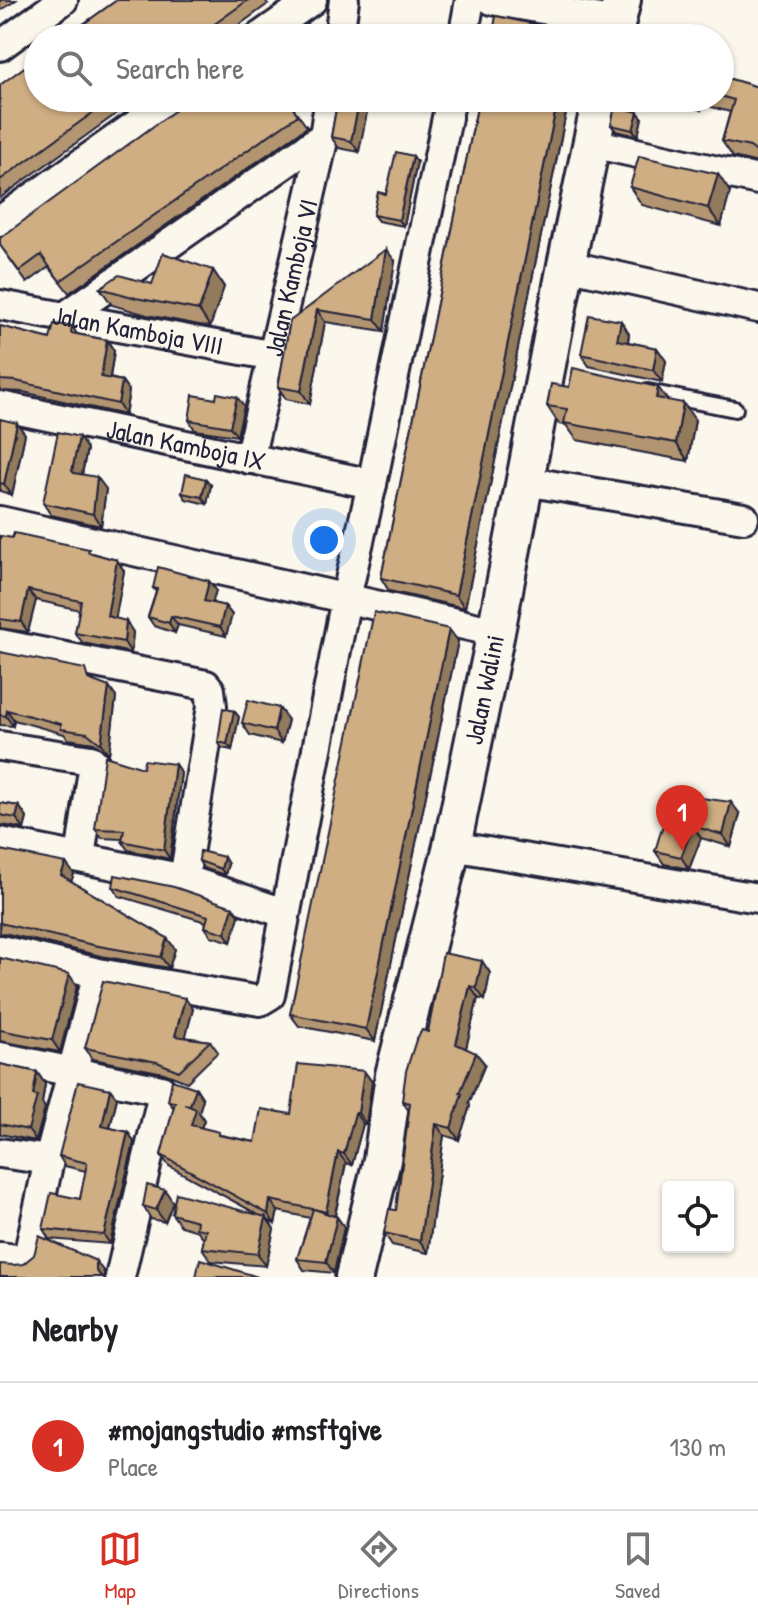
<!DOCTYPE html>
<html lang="en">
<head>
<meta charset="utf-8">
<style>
	:root { --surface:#fff; --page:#f6f6f6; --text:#202124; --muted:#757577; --line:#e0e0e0; --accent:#d93025 }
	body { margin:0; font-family:"Patrick Hand",sans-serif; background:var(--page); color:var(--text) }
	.controls { position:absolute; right:24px; bottom:24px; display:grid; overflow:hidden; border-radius:8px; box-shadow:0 2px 6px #0004 }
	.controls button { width:72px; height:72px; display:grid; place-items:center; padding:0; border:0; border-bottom:2px solid var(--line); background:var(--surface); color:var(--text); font:40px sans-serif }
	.you { position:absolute; left:324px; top:540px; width:28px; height:28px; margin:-20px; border:6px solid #fff; border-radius:50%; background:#1a73e8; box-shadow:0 0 0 12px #1a73e833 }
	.badge { display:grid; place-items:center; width:52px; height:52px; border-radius:50%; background:var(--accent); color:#fff; font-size:26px; font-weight:700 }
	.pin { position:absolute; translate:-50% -66px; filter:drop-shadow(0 2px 4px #0008) }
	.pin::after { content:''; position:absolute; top:42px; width:28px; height:24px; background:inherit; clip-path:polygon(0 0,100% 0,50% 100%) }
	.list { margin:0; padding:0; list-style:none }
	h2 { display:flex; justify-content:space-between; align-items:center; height:104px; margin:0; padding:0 32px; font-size:34px }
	h2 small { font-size:26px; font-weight:400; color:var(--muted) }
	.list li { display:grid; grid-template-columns:52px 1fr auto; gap:24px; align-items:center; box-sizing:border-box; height:128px; padding:0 32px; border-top:2px solid var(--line) }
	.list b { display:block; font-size:30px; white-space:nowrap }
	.list p { margin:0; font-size:26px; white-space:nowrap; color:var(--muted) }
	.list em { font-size:26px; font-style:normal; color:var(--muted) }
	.icon { flex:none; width:44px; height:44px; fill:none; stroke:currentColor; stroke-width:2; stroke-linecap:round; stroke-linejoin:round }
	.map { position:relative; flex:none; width:758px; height:1277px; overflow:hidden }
	.search { position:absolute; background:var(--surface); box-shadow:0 2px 6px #0004; left:24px; right:24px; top:24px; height:88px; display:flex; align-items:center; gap:20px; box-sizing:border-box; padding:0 28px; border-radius:44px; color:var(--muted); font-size:30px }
	.sheet { height:232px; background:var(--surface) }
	nav { display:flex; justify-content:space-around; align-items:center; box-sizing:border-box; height:112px; border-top:2px solid var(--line); background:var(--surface); font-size:22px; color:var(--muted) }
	nav a { display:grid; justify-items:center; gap:4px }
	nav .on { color:var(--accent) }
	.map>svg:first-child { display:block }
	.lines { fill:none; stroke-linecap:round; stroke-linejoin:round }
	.service-casing { stroke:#22223b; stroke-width:20 }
	.minor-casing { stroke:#22223b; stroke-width:34 }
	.tertiary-casing { stroke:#22223b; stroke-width:42 }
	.service { stroke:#fbf7ec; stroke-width:14 }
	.minor { stroke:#fbf7ec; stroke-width:28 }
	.tertiary { stroke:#fbf7ec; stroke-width:36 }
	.wall { fill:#b39671; stroke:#22223b; stroke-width:2 }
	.shaded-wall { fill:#927a5c; stroke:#22223b; stroke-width:2 }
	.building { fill:#d0ae83; stroke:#22223b; stroke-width:2 }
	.labels { text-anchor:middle; stroke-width:6; stroke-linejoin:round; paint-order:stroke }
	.street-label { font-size:26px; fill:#22223b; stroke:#fbf7ec }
</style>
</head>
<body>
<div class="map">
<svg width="758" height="1277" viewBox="0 0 758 1277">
	<rect width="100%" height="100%" fill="#fbf7ec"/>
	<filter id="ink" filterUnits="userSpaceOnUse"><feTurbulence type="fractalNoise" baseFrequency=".0125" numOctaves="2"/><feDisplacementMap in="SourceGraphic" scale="16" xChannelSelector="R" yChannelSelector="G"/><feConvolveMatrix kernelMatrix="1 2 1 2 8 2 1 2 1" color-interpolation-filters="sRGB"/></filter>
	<g filter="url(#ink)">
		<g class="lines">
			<g class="service-casing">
				<path id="service" d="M648 392 735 409"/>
			</g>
			<g class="minor-casing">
				<g id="minor">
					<path d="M492 0 617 22"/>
					<path d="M258 38 312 0"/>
					<path d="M339 38 344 0"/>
					<path d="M463 38 470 0"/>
					<path d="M0 46 63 0"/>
					<path d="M592 143 758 180"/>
					<path d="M0 221 174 98"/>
					<path d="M566 265 758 308"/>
					<path id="s1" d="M0 305 275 356"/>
					<path d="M63 318 324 136"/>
					<path id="s2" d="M0 406 372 484"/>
					<path id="s3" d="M249 459 324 136 330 98"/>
					<path d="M525 481 744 518"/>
					<path d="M0 521 496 632"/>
					<path d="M0 644 206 685 210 690 212 706 184 879"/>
					<path d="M0 746 91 760 94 763 80 857"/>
					<path d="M0 842 184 879 284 913"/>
					<path d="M452 846 758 898"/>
					<path d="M0 950 98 973 260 1001 270 995 346 598 372 484 451 98"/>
					<path d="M0 1057 161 1090 163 1093 120 1277"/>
					<path d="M0 1153 49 1160"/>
					<path d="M0 1257 23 1260 28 1257 49 1160 98 973"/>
				</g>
			</g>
			<g class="tertiary-casing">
				<g id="tertiary">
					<path d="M613 38 622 0"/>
					<path id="s4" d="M354 1277 382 1160 394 1075 452 846 496 632 566 265 601 98"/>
				</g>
			</g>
			<use href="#service" class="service"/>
			<use href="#minor" class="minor"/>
			<use href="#tertiary" class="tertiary"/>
		</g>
		<path class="wall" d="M0 0H16L0 11Z
			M117 0H265L268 4 221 38H64Z
			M720 76 758 87V163L733 157 722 141 730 112 711 107 705 98H720Z
			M0 85 38 98H138L0 198Z
			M286 98 307 127 69 293 49 267 27 283 0 245Z
			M338 98 359 152 339 148 331 137Z
			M409 98H432L431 102Z
			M479 98H569L465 608 389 591 381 578Z
			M657 98H704L701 110Z
			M638 112 642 118 638 136 616 131 611 125Z
			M413 156 417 162 404 226 378 221 373 215Z
			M630 187 730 192 721 226 642 205Z
			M395 261 384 331 325 322 310 404 286 399 278 387 290 321Z
			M213 270 224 287 210 327 147 315 112 305 100 288 152 284Z
			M621 321 629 334 628 342 657 348 666 361 662 382 589 366 581 354Z
			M0 326 50 339 72 326 77 334 107 340 114 351 110 378 122 381 129 391 125 415 23 392 0 391Z
			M569 387 667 400 695 420 688 461 577 440 566 425 559 424 547 406Z
			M244 406 237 436 195 430 189 420Z
			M0 419 25 434 12 495 0 491Z
			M79 437 87 449 82 475 106 489 101 526 51 515 43 503Z
			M211 485 207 504 186 499 182 493Z
			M0 536 91 553 117 560 124 571 115 619 133 632 131 653 83 643 75 633 80 610 36 600 28 632 0 628Z
			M209 581 216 590 212 603 225 606 232 615 226 636 178 625 175 633 154 626 148 617 156 592 153 588Z
			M458 641 375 1041 299 1026 290 1014Z
			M0 652 92 680 116 697 109 754 94 743 68 739 64 734 14 720 13 726 0 725Z
			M279 708 288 720 282 743 250 735 242 723Z
			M234 711 239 717 232 750 222 748 218 742Z
			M143 768 181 773 170 859 128 850 122 841V839L102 838 95 829Z
			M0 803 19 806 27 818 24 829 3 825 0 826Z
			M740 814 731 847 701 838 689 869 664 864 655 851 693 826Z
			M0 850 74 874 71 881 167 938 175 949 169 968 101 956 4 933 0 934Z
			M199 861 228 864 225 875 203 868Z
			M113 887 239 916 231 942 211 936 205 927 206 922 119 896Z
			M0 958 77 986 60 1052 0 1041Z
			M482 961 490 973 485 1000 478 998 466 1048 485 1064 469 1103 470 1106 459 1140 444 1135 428 1253 392 1245 384 1233 396 1210 409 1111 402 1101 428 1032Z
			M193 1009 185 1037 210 1041 218 1052 187 1082 164 1073 93 1059 85 1048Z
			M0 1064 37 1072 45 1084 42 1103 45 1108 36 1141 0 1134Z
			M364 1071 372 1082 366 1124H363L352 1165 346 1163 335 1216 337 1217 344 1227 334 1273 304 1270 297 1259 310 1218 278 1211 275 1224 269 1221 274 1229 266 1266 211 1261 202 1248 204 1240 198 1231 181 1226 172 1214H257L169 1166 161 1155 174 1108 168 1101 196 1088 203 1099 199 1112 204 1120 201 1128 221 1135 255 1142 291 1114Z
			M110 1089 117 1098 110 1128 128 1132 134 1142 110 1244 49 1239 43 1229 80 1199 86 1171 65 1166 59 1156Z
			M173 1202 165 1222 151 1219 143 1206Z"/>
		<path class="shaded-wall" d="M360 98H370L359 152 351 141Z
			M558 98H569L465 608 456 595Z
			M692 98H704L701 110Z
			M638 112 642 118 638 136 633 130Z
			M413 156 417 162 404 226 399 220Z
			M718 174 730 192 721 226 708 208Z
			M386 249 395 261 384 331 375 319Z
			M213 270 224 287 210 327 199 310Z
			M317 310 325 322 310 404 301 391Z
			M621 321 629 334 626 353 617 340Z
			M107 340 114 351 108 388 101 377Z
			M657 348 666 361 662 382 653 370Z
			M122 381 129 391 125 415 118 404Z
			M658 387 671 405 656 398Z
			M237 397 244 406 237 436 230 427Z
			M683 403 695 420 688 461 676 443Z
			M17 423 25 434 12 495 4 484Z
			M79 437 87 449 80 483 72 471Z
			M97 477 106 489 101 526 93 514Z
			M206 479 211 485 207 504 202 497Z
			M117 560 124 571 114 627 107 616Z
			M209 581 216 590 210 611 204 601Z
			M28 590 36 600 28 632 21 622Z
			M225 606 232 615 226 636 220 627Z
			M171 616 178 625 175 633 169 623Z
			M126 621 133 632 131 653 124 642Z
			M449 629 458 641 375 1041 366 1029Z
			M109 687 116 697 109 754 101 744Z
			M279 708 288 720 282 743 274 731Z
			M7 710 14 720 13 726 6 716Z
			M234 711 239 717 232 750 227 744Z
			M175 764 181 773 170 859 164 850Z
			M731 802 740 814 731 847 723 835Z
			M19 806 27 818 24 829 16 818Z
			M693 826 701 838 689 869 681 857Z
			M224 857 228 864 225 875 221 869Z
			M66 863 74 874 69 887 61 875Z
			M233 907 239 916 231 942 225 933Z
			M167 938 175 949 169 968 161 957Z
			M482 961 490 973 485 1000 476 988Z
			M69 974 77 986 60 1052 52 1040Z
			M470 986 478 998 464 1056 456 1044Z
			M185 998 193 1009 183 1047 175 1036Z
			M476 1053 485 1064 469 1103 470 1106 459 1140 451 1128 460 1093Z
			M364 1071 372 1082 366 1124 358 1113Z
			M37 1072 45 1084 42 1103 45 1108 36 1141 28 1130 33 1095Z
			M196 1088 203 1099 199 1112 204 1120 198 1136 191 1125 190 1105Z
			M110 1089 117 1098 108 1135 102 1126Z
			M355 1113 363 1124 352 1165 344 1154Z
			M436 1124 444 1135 428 1253 420 1241Z
			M128 1132 134 1142 110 1244 104 1235Z
			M338 1152 346 1163 333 1223 326 1212Z
			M165 1190 173 1202 165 1222 156 1210Z
			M270 1200 278 1211 275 1224 268 1214Z
			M266 1217 274 1229 266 1266 258 1254Z
			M337 1217 344 1227 334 1273 326 1262Z
			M96 1261 104 1272V1277H100L96 1271Z"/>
		<path class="building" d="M117 0H248L195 38H64Z
			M496 16 572 32 570 38H492Z
			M38 57V98H113L0 180V85Z
			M720 76 758 87V153L750 147 722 141 734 100 720 96Z
			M192 98H286L298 115 60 281 41 255 19 271 0 245V238Z
			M338 98H360L351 141 331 137Z
			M479 98H558L456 595 381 578Z
			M615 106 638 112 633 130 611 125Z
			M396 152 413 156 399 220 373 215 378 192 386 194Z
			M639 156 718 174 708 208 630 187Z
			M386 249 375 319 317 310 301 391 278 387 290 321Z
			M163 253 213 270 199 310 136 298 100 288 119 275 152 284Z
			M589 315 621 321 617 340 657 348 653 370 581 354Z
			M54 324 72 326 71 333 107 340 101 377 122 381 118 404 16 381 0 380V326L50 339Z
			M573 368 658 387 656 398 683 403 676 443 564 423 567 409 547 406 551 384 569 387Z
			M217 393 237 397 230 427 189 420 193 395 216 399Z
			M0 419 17 423 4 484 0 483Z
			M58 432 79 437 72 471 74 473 97 477 93 514 43 503Z
			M186 474 206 479 202 497 182 493Z
			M14 533 89 549 88 552 117 560 107 616 126 621 124 642 75 633 81 601 28 590 21 622 0 619V536L12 538Z
			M158 567 209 581 204 601 225 606 220 627 171 616 169 623 148 617 157 589 153 588Z
			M374 612 449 629 366 1029 290 1014Z
			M0 652 85 669 88 679 109 687 101 744 87 733 61 729V724L7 710 6 716 0 715Z
			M248 700 279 708 274 731 242 723Z
			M223 708 234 711 227 744 218 742Z
			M105 756 143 768 144 760 175 764 164 850 122 841 124 830 95 829Z
			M701 798 731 802 723 835 693 826Z
			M0 803 19 806 16 818 0 815Z
			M665 818 693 826 681 857 655 851Z
			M0 850 66 863 61 875 167 938 161 957 93 945 0 923Z
			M200 851 224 857 221 869 199 861Z
			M115 875 174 887 233 907 225 933 205 927 208 916 113 887Z
			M443 953 482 961 476 988 470 986 456 1044 476 1053 460 1093 462 1094 451 1128 436 1124 420 1241 384 1233 389 1209 396 1210 410 1103 402 1101 406 1071 416 1040 422 1030 428 1032Z
			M0 958 69 974 52 1040 0 1030Z
			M103 981 185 998 175 1036 210 1041 179 1071 157 1062 85 1048Z
			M0 1064 37 1072 33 1095 37 1096 28 1130 0 1124Z
			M298 1064 364 1071 358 1113H355L344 1154 338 1152 326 1212 314 1209 337 1217 326 1262 297 1259 313 1209 270 1200 268 1214 161 1155 175 1102 168 1101 172 1080 196 1088 190 1105 184 1104 196 1109 191 1125 219 1132 218 1135 255 1142 261 1109 291 1114Z
			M78 1082 110 1089 102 1126 128 1132 104 1235 43 1229 51 1193 80 1199 87 1163 59 1156Z
			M147 1185 165 1190 156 1210 143 1206Z
			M176 1193 266 1217 258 1254 202 1248 206 1230 196 1228 197 1221 172 1214Z
			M39 1236 96 1261V1271L102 1277H0V1264L13 1265 23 1264 34 1255Z
			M200 1259 258 1277H196Z"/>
	</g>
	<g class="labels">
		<g class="street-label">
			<text dy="9" stroke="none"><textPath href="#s3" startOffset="186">Jalan Kamboja VI</textPath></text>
			<text dy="9" stroke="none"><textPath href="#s1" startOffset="140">Jalan Kamboja VIII</textPath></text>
			<text dy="9" stroke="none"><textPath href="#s2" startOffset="190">Jalan Kamboja IX</textPath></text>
			<text dy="9" stroke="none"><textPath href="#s4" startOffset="602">Jalan Walini</textPath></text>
		</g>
	</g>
</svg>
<div class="controls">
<button><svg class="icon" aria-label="locate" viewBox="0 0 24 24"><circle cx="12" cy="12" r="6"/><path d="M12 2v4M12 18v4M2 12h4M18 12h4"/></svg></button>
</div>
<div class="you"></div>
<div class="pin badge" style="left:682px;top:851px">1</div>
<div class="search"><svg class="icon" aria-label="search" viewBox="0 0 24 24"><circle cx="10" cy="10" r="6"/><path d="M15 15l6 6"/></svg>Search here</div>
</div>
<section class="sheet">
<h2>Nearby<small></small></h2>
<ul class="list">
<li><span class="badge">1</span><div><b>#mojangstudio #msftgive</b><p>Place</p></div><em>130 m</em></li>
</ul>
</section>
<nav>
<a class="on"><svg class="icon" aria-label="map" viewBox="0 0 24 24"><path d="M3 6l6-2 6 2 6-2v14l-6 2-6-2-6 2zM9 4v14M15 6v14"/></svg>Map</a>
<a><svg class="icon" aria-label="directions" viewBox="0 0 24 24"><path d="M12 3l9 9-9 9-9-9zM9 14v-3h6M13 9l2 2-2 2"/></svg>Directions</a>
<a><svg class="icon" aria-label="saved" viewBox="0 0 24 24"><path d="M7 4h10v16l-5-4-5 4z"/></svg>Saved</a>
</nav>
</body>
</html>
